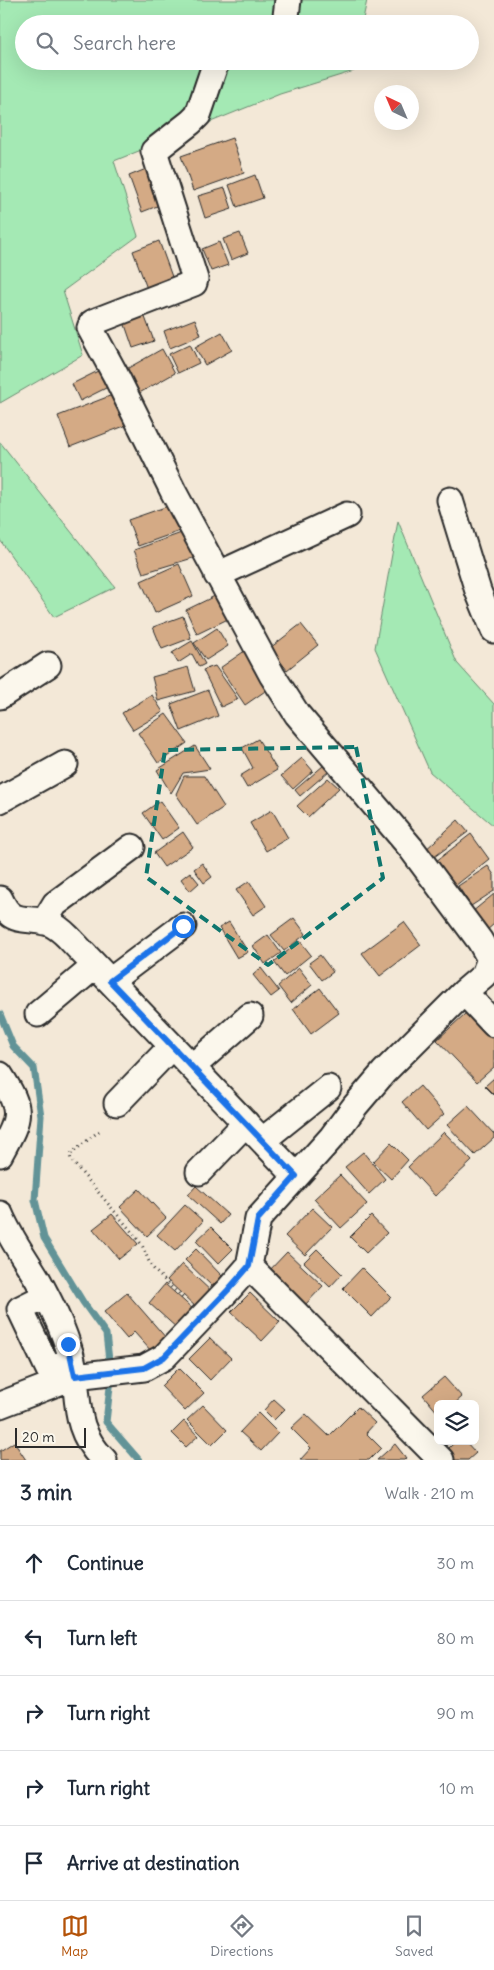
<!DOCTYPE html>
<html lang="en">
<head>
<meta charset="utf-8">
<style>
	:root { --surface:#fff; --page:#f6f6f7; --text:#1f2937; --muted:#747a83; --line:#e0e1e3; --accent:#b45309 }
	body { margin:0; font-family:Delius,sans-serif; background:var(--page); color:var(--text) }
	.controls { position:absolute; right:15px; bottom:15px; display:grid; overflow:hidden; border-radius:8px; box-shadow:0 5px 20px #0002 }
	.controls button { width:45px; height:45px; display:grid; place-items:center; padding:0; border:0; border-bottom:1px solid var(--line); background:var(--surface); color:var(--text); font:25px sans-serif }
	.compass { position:absolute; left:374px; top:85px; width:45px; height:45px; border-radius:50%; background:var(--surface); box-shadow:0 5px 20px #0002; rotate:316deg }
	.scale { position:absolute; left:15px; bottom:12px; width:71px; box-sizing:border-box; padding-left:5px; border:2px solid #2b2b2b; border-top:0; font-size:14px; line-height:18px; white-space:nowrap; color:#2b2b2b; -webkit-text-stroke:4px #fbf7ec; paint-order:stroke }
	.stop { position:absolute; width:15px; height:15px; margin:-11px; border:4px solid #1a73e8; border-radius:50%; background:#fff }
	.stop.end { background:#1a73e8; border-color:#fff; box-shadow:0 1px 5px #0008 }
	.list { margin:0; padding:0; list-style:none }
	h2 { display:flex; justify-content:space-between; align-items:center; height:65px; margin:0; padding:0 20px; font-size:21px }
	h2 small { font-size:16px; font-weight:400; color:var(--muted) }
	.list li { display:grid; grid-template-columns:32px 1fr auto; gap:15px; align-items:center; box-sizing:border-box; height:75px; padding:0 20px; border-top:1px solid var(--line) }
	.list b { display:block; font-size:19px; white-space:nowrap }
	.list em { font-size:16px; font-style:normal; color:var(--muted) }
	.icon { flex:none; width:28px; height:28px; fill:none; stroke:currentColor; stroke-width:2; stroke-linecap:round; stroke-linejoin:round }
	.map { position:relative; flex:none; width:494px; height:1460px; overflow:hidden }
	.search { position:absolute; background:var(--surface); box-shadow:0 5px 20px #0002; left:15px; right:15px; top:15px; height:55px; display:flex; align-items:center; gap:12px; box-sizing:border-box; padding:0 18px; border-radius:28px; color:var(--muted); font-size:19px }
	.sheet { height:440px; background:var(--surface) }
	nav { display:flex; justify-content:space-around; align-items:center; box-sizing:border-box; height:70px; border-top:1px solid var(--line); background:var(--surface); font-size:14px; color:var(--muted) }
	nav a { display:grid; justify-items:center; gap:2px }
	nav .on { color:var(--accent) }
	.map>svg:first-child { display:block }
	.green { fill:#a4e9b4; stroke:#688a70 }
	.lines { fill:none; stroke-linecap:round; stroke-linejoin:round }
	.stream { stroke:#629397; stroke-width:7 }
	.building { fill:#d4aa85; stroke:#2b2b2b }
	.minor-casing { stroke:#2b2b2b; stroke-width:29 }
	.path { stroke:#2b2b2b; stroke-width:3; stroke-dasharray:1 4; stroke-linecap:butt }
	.minor { stroke:#fbf7ec; stroke-width:25 }
	.route { stroke:#1a73e8; stroke-width:6 }
	.marked { fill:none; stroke:#0f766e; stroke-width:4; stroke-dasharray:10 6; stroke-linejoin:round }
</style>
</head>
<body>
<div class="map">
<svg width="494" height="1460" viewBox="0 0 494 1460">
	<rect width="100%" height="100%" fill="#f3e8d7"/>
	<filter id="ink" filterUnits="userSpaceOnUse"><feTurbulence type="fractalNoise" baseFrequency=".02" numOctaves="2"/><feDisplacementMap in="SourceGraphic" scale="10" xChannelSelector="R" yChannelSelector="G"/><feConvolveMatrix kernelMatrix="1 2 1 2 8 2 1 2 1" color-interpolation-filters="sRGB"/></filter>
	<g filter="url(#ink)">
		<path class="green" d="M0 0H367L362 24H24V61H355L354 71 280 94 114 161 138 236 63 291 83 355 0 403Z
			M0 442 115 587 54 617 0 540Z
			M398 521 457 663 494 704V826L430 772 375 648Z"/>
		<g class="lines">
			<path class="stream" d="M0 1014 13 1046 34 1068 41 1116 35 1200 44 1238 83 1302 106 1334 111 1378 106 1422 139 1460"/>
		</g>
		<path class="building" d="M232 138 244 173 193 191 181 156Z
			M151 167 165 203 142 212 129 176Z
			M255 175 263 198 237 207 229 185Z
			M225 188 232 209 205 218 198 196Z
			M240 233 248 253 231 260 223 239Z
			M159 241 175 285 149 294 133 251Z
			M219 242 228 265 211 271 202 249Z
			M143 312 154 341 133 348 123 319Z
			M195 319 201 335 170 348 164 331Z
			M222 332 232 350 205 365 195 347Z
			M190 344 199 363 178 373 169 354Z
			M162 349 175 373 134 396 121 372Z
			M104 368 112 385 80 401 72 384Z
			M115 394 127 425 70 447 58 416Z
			M171 505 180 531 138 546 128 520Z
			M187 531 196 557 143 573 134 550Z
			M179 564 193 596 155 613 141 581Z
			M221 593 232 617 197 634 186 610Z
			M183 616 191 638 162 649 153 627Z
			M301 624 318 645 287 670 270 648Z
			M217 628 228 646 206 660 194 643Z
			M192 641 205 664 199 667 192 654 178 663 172 653Z
			M246 650 271 687 245 705 220 668Z
			M215 666 238 699 221 707 203 670Z
			M188 667 195 691 158 701 152 677Z
			M208 690 218 716 181 731 171 704Z
			M152 695 163 712 133 730 122 713Z
			M166 714 187 743 158 763 138 733Z
			M258 739 277 770 247 788 240 776 253 768 242 748Z
			M195 746 210 769 183 773 171 793 157 770Z
			M302 758 313 771 293 789 281 776Z
			M324 765 329 771 300 796 295 790Z
			M184 776H204L224 807 197 825 176 794Z
			M328 778 339 788 308 817 297 806Z
			M160 801 179 828 162 840 143 813Z
			M272 810 288 838 266 851 250 823Z
			M458 820 468 832 430 860 423 852Z
			M183 832 193 847 164 867 154 853Z
			M471 834 489 859 450 890 431 865Z
			M202 863 212 877 204 883 194 869Z
			M488 866 494 875V891L471 906 458 886Z
			M190 872 199 883 190 891 181 879Z
			M249 881 266 906 253 915 236 890Z
			M494 894V924L486 931 472 912Z
			M294 918 306 934 284 951 271 935Z
			M229 922 248 952 237 958 219 928Z
			M404 922 421 945 380 976 362 953Z
			M268 935 281 953 265 964 253 946Z
			M300 941 311 955 285 976 274 962Z
			M320 955 333 972 322 980 309 963Z
			M261 968 279 991 271 997 253 975Z
			M299 968 312 985 291 1003 278 986Z
			M320 988 339 1013 311 1034 293 1009Z
			M466 1013 488 1037 491 1034 494 1037V1067L477 1082 437 1040Z
			M494 1078V1095L485 1086Z
			M420 1086 444 1114 426 1130 402 1102Z
			M468 1106 494 1134V1138L475 1155 447 1125Z
			M444 1132 472 1161 435 1196 408 1167Z
			M391 1143 408 1160 391 1179 373 1162Z
			M363 1152 385 1179 369 1194 345 1167Z
			M340 1175 367 1204 341 1228 314 1199Z
			M196 1186 228 1215 220 1224 188 1195Z
			M139 1189 166 1218 147 1236 120 1207Z
			M185 1205 203 1221 175 1251 157 1235Z
			M312 1208 332 1227 305 1255 285 1236Z
			M112 1214 138 1244 119 1259 93 1229Z
			M371 1216 387 1233 366 1253 350 1237Z
			M211 1227 233 1249 218 1264 196 1241Z
			M196 1249 223 1277 214 1288 185 1260Z
			M317 1249 342 1274 330 1287 304 1262Z
			M287 1252 323 1286 303 1307 267 1273Z
			M182 1264 213 1293 198 1309 167 1280Z
			M362 1268 391 1297 372 1317 343 1288Z
			M165 1284 195 1311 178 1329 149 1303Z
			M127 1293 167 1339 152 1352 134 1332 127 1339 104 1312Z
			M250 1293 280 1322 262 1341 231 1312Z
			M210 1338 231 1358 210 1380 189 1359Z
			M179 1368 204 1393 185 1411 161 1386Z
			M444 1377 462 1397 454 1404H438V1413L423 1395Z
			M274 1399 285 1409 274 1420 264 1410Z
			M203 1405 227 1430 212 1445 187 1420Z
			M358 1407 375 1423 366 1433 381 1448 369 1460H300L311 1448 291 1428 306 1414 329 1436Z
			M258 1413 278 1433 261 1451 240 1432Z
			M184 1421 198 1436 186 1447 172 1433Z
			M456 1441H465L476 1453 468 1460H450L444 1453Z
			M14 1442 26 1460H0V1451Z
			M395 1444 406 1458 404 1460H377Z"/>
		<g class="lines">
			<g class="minor-casing">
				<path id="minor" d="M285 24 288 0
					M450 500 478 591 494 630
					M217 575 347 515
					M0 696 48 665
					M0 800 65 764
					M0 899C13 928 26 915 49 923 56 926 63 932 68 937L296 1176
					M44 922 55 904 132 847
					M110 981 183 926
					M464 992 494 1024
					M38 1014 95 966
					M193 1066 250 1016
					M0 1075C24 1112 20 1117 0 1154
					M117 1103 172 1046
					M263 1140 328 1088
					M199 1172 246 1123
					M0 1214C10 1238 25 1258 38 1280 49 1300 60 1322 67 1343 84 1386 66 1423 104 1460
					M249 1266 441 1460
					M46 1296 20 1309 49 1370 71 1359
					M0 1405 75 1376 144 1368 164 1357 228 1290 249 1266 258 1219 332 1137 355 1106 384 1072 464 992 484 975 490 959 480 941 411 848 297 714 272 675 173 491 115 374 90 328 92 323 96 321 194 283 195 279 154 151 191 122 198 115 215 65 218 61"/>
			</g>
			<path class="path" d="M99 1131 73 1152 70 1155 71 1160 132 1232 142 1245 150 1264 156 1272 185 1300"/>
			<use href="#minor" class="minor"/>
		</g>
	</g>
	<g class="lines" filter="url(#ink)">
		<path class="route" d="M68 1344 75 1376 144 1368 164 1357 228 1290 249 1266 258 1219 296 1176 110 981 183 926"/>
	</g>
	<path class="marked" d="M356 747 383 878 268 965 146 877 165 750Z"/>
</svg>
<div class="controls">
<button><svg class="icon" aria-label="layers" viewBox="0 0 24 24"><path d="M12 4l9 5-9 5-9-5zM3 14l9 5 9-5"/></svg></button>
</div>
<svg class="compass" viewBox="-18 -18 36 36"><path d="M0-13l5 13h-10z" fill="#e53935"/><path d="M0 13l5-13h-10z" fill="#747a83"/></svg>
<div class="scale">20 m</div>
<div class="stop" style="left:183px;top:926px"></div>
<div class="stop end" style="left:68px;top:1344px"></div>
<div class="search"><svg class="icon" aria-label="search" viewBox="0 0 24 24"><circle cx="10" cy="10" r="6"/><path d="M15 15l6 6"/></svg>Search here</div>
</div>
<section class="sheet">
<h2>3 min<small>Walk · 210 m</small></h2>
<ul class="list">
<li><svg class="icon" aria-label="ahead" viewBox="0 0 24 24"><path d="M12 20V5M6 11l6-6 6 6"/></svg><div><b>Continue</b></div><em>30 m</em></li>
<li><svg class="icon" aria-label="left" viewBox="0 0 24 24"><path d="M17 20v-9H6M10 6l-5 5 5 5"/></svg><div><b>Turn left</b></div><em>80 m</em></li>
<li><svg class="icon" aria-label="right" viewBox="0 0 24 24"><path d="M7 20v-9h11M14 6l5 5-5 5"/></svg><div><b>Turn right</b></div><em>90 m</em></li>
<li><svg class="icon" aria-label="right" viewBox="0 0 24 24"><path d="M7 20v-9h11M14 6l5 5-5 5"/></svg><div><b>Turn right</b></div><em>10 m</em></li>
<li><svg class="icon" aria-label="arrive" viewBox="0 0 24 24"><path d="M6 21V4h12l-3 4 3 4H6"/></svg><div><b>Arrive at destination</b></div></li>
</ul>
</section>
<nav>
<a class="on"><svg class="icon" aria-label="map" viewBox="0 0 24 24"><path d="M3 6l6-2 6 2 6-2v14l-6 2-6-2-6 2zM9 4v14M15 6v14"/></svg>Map</a>
<a><svg class="icon" aria-label="directions" viewBox="0 0 24 24"><path d="M12 3l9 9-9 9-9-9zM9 14v-3h6M13 9l2 2-2 2"/></svg>Directions</a>
<a><svg class="icon" aria-label="saved" viewBox="0 0 24 24"><path d="M7 4h10v16l-5-4-5 4z"/></svg>Saved</a>
</nav>
</body>
</html>
